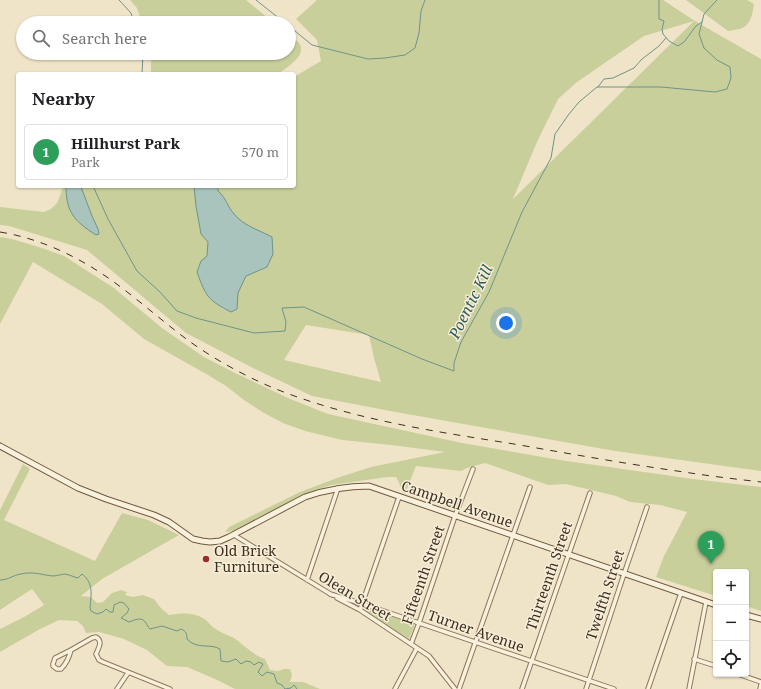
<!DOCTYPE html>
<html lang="en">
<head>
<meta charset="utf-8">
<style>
	:root { --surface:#fff; --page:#f2f2f2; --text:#202124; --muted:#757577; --line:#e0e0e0; --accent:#9e2a2b }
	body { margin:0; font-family:"Noto Serif",serif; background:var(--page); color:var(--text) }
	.controls { position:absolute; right:12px; bottom:12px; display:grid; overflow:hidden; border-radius:4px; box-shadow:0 1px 3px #0004 }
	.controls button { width:36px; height:36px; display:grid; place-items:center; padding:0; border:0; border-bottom:1px solid var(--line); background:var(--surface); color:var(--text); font:20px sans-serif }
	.you { position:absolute; left:506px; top:323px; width:14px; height:14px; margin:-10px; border:3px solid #fff; border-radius:50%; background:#1a73e8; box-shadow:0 0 0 6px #1a73e833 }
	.badge { display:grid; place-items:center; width:26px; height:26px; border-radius:50%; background:var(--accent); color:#fff; font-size:13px; font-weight:700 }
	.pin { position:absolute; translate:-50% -33px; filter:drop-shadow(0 1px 2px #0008) }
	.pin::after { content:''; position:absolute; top:21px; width:14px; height:12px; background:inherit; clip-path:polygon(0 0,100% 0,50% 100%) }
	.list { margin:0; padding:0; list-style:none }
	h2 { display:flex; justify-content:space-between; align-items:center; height:52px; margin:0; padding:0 16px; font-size:17px }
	h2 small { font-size:13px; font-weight:400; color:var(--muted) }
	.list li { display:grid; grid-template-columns:26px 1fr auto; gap:12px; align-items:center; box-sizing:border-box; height:56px; margin:0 8px 8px; padding:0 8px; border:1px solid var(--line); border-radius:4px }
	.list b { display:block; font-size:15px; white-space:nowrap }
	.list p { margin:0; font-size:13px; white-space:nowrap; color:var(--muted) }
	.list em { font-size:13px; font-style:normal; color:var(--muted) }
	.icon { flex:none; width:22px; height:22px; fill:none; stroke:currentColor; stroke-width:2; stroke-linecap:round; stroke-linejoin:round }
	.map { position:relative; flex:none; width:761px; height:689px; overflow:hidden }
	.search { position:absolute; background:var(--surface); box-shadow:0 1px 3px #0004; left:16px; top:16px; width:280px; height:44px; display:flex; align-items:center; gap:10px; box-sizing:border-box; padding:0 14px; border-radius:22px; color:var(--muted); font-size:15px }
	.panel { position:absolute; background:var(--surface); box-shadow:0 1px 3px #0004; left:16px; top:72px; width:280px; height:116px; border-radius:4px }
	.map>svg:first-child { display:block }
	.green { fill:#c9cf9b; fill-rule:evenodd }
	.water { fill:#a9c4bc; stroke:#6f938a }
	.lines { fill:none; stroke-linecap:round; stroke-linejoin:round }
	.stream { stroke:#6f938a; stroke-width:1 }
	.street-casing { stroke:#8d765c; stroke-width:5.5 }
	.secondary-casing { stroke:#6f573f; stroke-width:7 }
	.street { stroke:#faf1dc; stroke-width:3.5 }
	.secondary { stroke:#faf1dc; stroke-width:5 }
	.rail { stroke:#3d2e20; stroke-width:1; stroke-dasharray:7 7; stroke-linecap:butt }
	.poi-dot { fill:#9e2a2b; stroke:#f7eed8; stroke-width:1.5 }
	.labels { text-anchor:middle; stroke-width:3; stroke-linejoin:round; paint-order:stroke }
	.street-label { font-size:14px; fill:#3d2e20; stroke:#f7eed8 }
	.poi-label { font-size:14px; fill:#3d2e20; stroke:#f7eed8; text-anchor:start }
	.water-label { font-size:15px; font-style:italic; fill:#2f5d5a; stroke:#f7eed8 }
</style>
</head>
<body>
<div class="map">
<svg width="761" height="689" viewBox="0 0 761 689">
	<rect width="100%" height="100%" fill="#f0e4c8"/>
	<path class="green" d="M130 0H246L274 23H142L137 8Z
		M317 0H663L695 21 761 59V471L615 451 390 411 312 396 253 368 186 333 87 250 9 226 0 225V207L44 212 51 209 57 203 60 196 63 186H294V77L321 61 317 40 296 19ZM694 21 513 199 537 142 558 99 577 82 644 36ZM306 325 369 335 374 358 381 382 284 360Z
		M686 0H747L754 4C753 12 751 23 744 27 740 30 732 30 728 31Z
		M289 35C292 37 297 40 299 43 308 55 286 68 278 74H151V57L150 53H289Z
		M0 237 12 239 42 248 64 256 114 288 162 328 204 357 233 372 288 398 328 414 462 443 560 460 693 479 761 487V611L746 606V572H716V596L656 577 664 556 687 512 660 505 630 502 616 496 566 484 548 485 485 463 467 468 461 471 416 466 405 494C401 490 400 483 396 477H388L359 481 331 485 302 495 233 531 225 532 229 527 300 492 337 478 371 467 445 452 391 445 342 440 305 431 283 423 264 413 244 400 226 386 208 375 144 339 102 304 33 262 0 324Z
		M23 464 30 469 4 520 95 561 122 513 148 520 179 535 102 579 81 596 91 597 97 603 103 602 112 593 121 590 127 592 125 595 133 597 143 595 154 599 160 607 169 615C179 613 193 612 203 618 207 620 210 625 214 628 220 632 227 635 234 638 244 645 253 655 265 659L270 670 278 671 284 669H290L292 675 290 682H303L320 689H235L215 679 187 667 167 666 147 650 124 639 99 632 86 633 83 626 77 621 59 620 40 629 0 652V629L24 617 44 605 32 589 18 598 0 610V510Z
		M364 607 414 624V627L409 639 364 612 363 610Z"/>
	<path class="water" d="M66 186H80L81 187 92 216 98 229 99 234 96 235C74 221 66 212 66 186Z
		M194 186H218V191C227 199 227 206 234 214 244 226 259 230 272 237L273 254 267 267 246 276 238 293 237 309 231 312C208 300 206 297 197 272L201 261 207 256 208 242 201 234 196 206Z"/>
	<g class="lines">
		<path class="stream" d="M119 0 131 13 134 23
			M256 0 285 23
			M659 0V19L664 21 662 29 663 34 669 41 678 46 684 42 696 26 702 22
			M289 26 312 45 368 59 385 58 405 55 415 48 419 33 421 11 425 0
			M142 74 143 53
			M598 87 604 79 613 78 634 68 642 59 659 46 666 38
			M93 186 108 219 137 271 160 292 177 311 196 318 254 333 285 331 286 322 282 308 304 307 422 359 454 371V363L461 342 489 292 522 212 551 158 555 134 569 114 579 102 597 87H661L715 92 727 89 731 78 730 67 717 60 704 48 699 34 704 14 717 0
			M0 580C9 580 13 575 21 574 34 571 41 575 53 576 57 576 62 574 65 574 70 575 74 577 78 578L82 574C94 583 91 595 90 608L91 611 97 614 103 612 106 609 110 612H113L114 605 120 602 124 603 129 609 127 613 121 618 129 622C135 620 142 616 146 623 147 625 148 627 150 629L162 626 177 631 181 629C186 631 187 634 187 639 197 650 210 643 220 649L221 661 228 662 236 659 241 664 246 661 251 662 254 665 259 662 263 664 258 672 262 676 267 672 274 674 277 683 282 685 285 689 291 688 294 685 297 689"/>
		<g class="street-casing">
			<path id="street" d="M234 535 332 595
				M307 580 338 488
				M330 594 363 604 614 689
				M337 598 360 610 429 656 455 689
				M360 610 399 497
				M411 644 419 623 455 516 473 469
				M71 650 92 638 96 637C103 641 99 647 96 654L99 660 103 662 170 689
				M71 650C69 658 67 663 61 669H57L53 666V664L55 658Z
				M694 659 716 666
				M738 674 761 682
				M117 689 128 673
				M395 689 417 648
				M459 689 530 487
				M522 689 590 493
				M586 689 624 574 647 507
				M648 689 681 593
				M689 689 706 602
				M760 689 761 685"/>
		</g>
		<g class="secondary-casing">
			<path id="secondary" d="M0 446 78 488 106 499 154 515 169 522 193 539 202 541 210 542 220 541 229 537 305 497C328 489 346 486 369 486L716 605
				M746 615 761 619"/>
		</g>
		<use href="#street" class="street"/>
		<use href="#secondary" class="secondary"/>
		<path class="rail" d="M0 232C31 237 61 249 88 265 124 286 155 316 189 341 214 359 243 375 271 387 349 419 432 431 514 444 571 454 627 464 684 472 709 476 735 479 761 482"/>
	</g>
	<circle class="poi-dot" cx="206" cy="559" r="4"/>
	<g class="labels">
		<g class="street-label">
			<text transform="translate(457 504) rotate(19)" y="5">Campbell Avenue</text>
			<text transform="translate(423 575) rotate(-71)" y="5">Fifteenth Street</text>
			<text transform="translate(549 576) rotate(-71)" y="5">Thirteenth Street</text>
			<text transform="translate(605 595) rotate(-72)" y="5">Twelfth Street</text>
			<text transform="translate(355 596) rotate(31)" y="5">Olean Street</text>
			<text transform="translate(476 631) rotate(19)" y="5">Turner Avenue</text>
		</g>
		<g class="poi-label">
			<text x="214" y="556">Old Brick<tspan x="214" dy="16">Furniture</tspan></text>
		</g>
		<g class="water-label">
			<text transform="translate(471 302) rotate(-64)" y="5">Poentic Kill</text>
		</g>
	</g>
</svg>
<div class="controls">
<button>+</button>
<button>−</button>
<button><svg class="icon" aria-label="locate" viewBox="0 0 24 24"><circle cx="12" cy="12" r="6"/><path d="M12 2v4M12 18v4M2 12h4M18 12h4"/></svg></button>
</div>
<div class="you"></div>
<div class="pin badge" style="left:711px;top:564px;background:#2e9e5b">1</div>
<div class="search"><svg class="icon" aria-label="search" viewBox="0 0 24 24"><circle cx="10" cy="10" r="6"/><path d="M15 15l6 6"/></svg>Search here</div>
<section class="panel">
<h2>Nearby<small></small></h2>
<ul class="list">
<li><span class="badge" style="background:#2e9e5b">1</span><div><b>Hillhurst Park</b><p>Park</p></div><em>570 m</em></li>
</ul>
</section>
</div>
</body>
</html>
